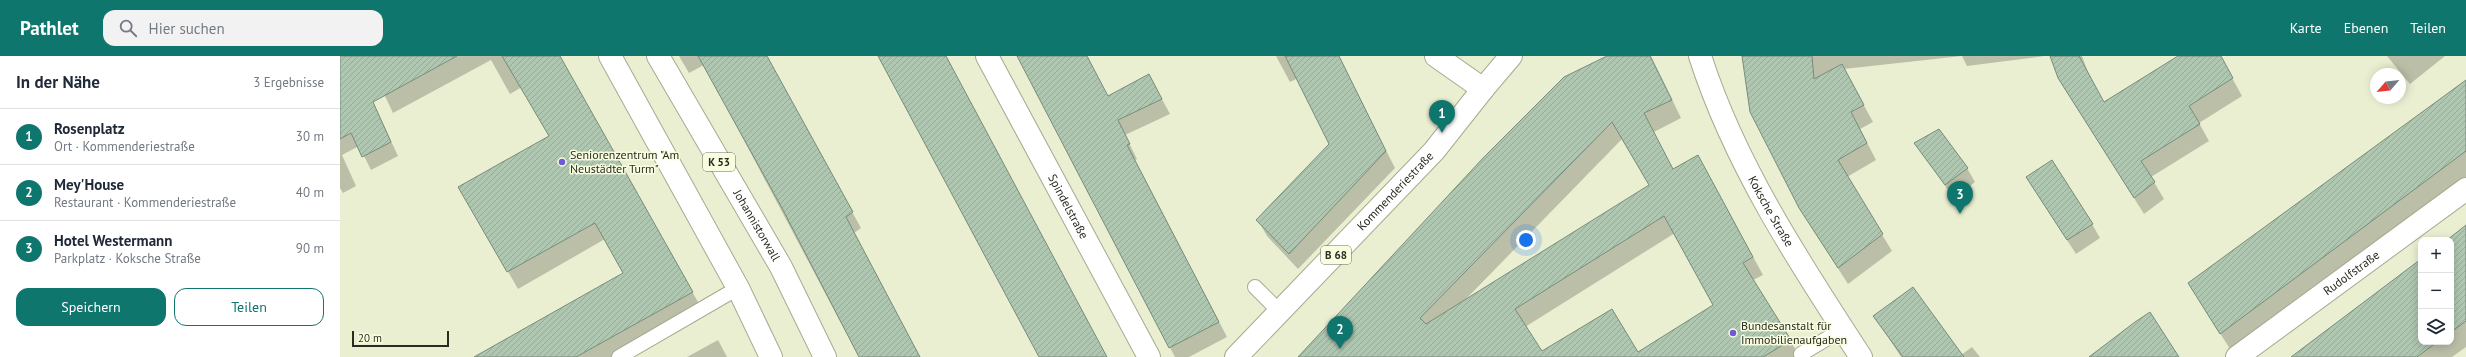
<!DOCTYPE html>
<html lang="de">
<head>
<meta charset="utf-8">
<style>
	:root { --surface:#fff; --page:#f2f2f3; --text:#1f2937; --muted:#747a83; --line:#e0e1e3; --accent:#0f766e }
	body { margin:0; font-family:"PT Sans",sans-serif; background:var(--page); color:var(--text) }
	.controls { position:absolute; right:12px; bottom:12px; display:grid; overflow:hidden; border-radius:8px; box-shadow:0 2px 10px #0003 }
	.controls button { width:36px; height:36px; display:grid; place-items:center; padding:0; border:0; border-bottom:1px solid var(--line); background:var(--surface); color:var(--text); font:20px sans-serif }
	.compass { position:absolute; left:2030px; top:12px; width:36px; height:36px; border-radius:50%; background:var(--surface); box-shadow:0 2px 10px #0003; rotate:242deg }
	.scale { position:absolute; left:12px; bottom:10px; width:97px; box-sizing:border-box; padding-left:4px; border:2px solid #2a2c21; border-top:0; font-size:11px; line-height:14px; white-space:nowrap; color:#2a2c21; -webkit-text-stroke:3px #f9fddf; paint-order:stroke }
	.you { position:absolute; left:1186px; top:184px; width:14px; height:14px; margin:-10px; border:3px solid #fff; border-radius:50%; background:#1a73e8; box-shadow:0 0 0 6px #1a73e833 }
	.badge { display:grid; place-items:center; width:26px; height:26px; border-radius:50%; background:var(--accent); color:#fff; font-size:13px; font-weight:700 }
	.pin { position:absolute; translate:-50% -33px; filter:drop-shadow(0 1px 2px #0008) }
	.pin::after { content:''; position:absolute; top:21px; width:14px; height:12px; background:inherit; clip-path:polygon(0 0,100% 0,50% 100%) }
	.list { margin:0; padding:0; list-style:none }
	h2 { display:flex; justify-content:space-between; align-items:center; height:52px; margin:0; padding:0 16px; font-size:17px }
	h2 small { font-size:13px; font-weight:400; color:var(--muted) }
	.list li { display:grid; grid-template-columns:26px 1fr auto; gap:12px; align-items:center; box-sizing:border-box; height:56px; padding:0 16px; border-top:1px solid var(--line) }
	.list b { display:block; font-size:15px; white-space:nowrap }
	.list p { margin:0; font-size:13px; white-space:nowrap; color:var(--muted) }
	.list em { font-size:13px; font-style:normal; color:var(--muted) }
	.actions { display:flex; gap:8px; padding:12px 16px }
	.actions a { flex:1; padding:9px 0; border:1px solid var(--accent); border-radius:12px; text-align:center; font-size:14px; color:var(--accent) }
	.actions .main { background:var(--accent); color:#fff }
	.icon { flex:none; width:22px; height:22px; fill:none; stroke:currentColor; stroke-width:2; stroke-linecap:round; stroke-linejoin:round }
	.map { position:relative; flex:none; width:2126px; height:301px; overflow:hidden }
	header { display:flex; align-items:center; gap:24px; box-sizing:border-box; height:56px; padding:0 20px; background:var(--accent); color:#fff }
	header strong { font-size:19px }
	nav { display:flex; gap:22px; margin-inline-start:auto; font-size:14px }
	.search { width:280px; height:36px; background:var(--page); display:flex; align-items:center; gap:10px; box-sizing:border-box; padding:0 14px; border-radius:12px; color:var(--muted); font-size:15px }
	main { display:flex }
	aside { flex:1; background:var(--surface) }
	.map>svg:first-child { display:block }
	.shadow { fill:#0003; fill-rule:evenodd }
	.building { fill:url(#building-hatch); stroke:#778d7a; fill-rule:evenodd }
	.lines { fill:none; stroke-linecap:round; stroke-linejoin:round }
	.service-casing { stroke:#a6aa8f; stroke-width:16 }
	.minor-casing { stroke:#a6aa8f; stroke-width:24 }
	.tertiary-casing { stroke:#a6aa8f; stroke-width:24 }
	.primary-casing { stroke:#a6aa8f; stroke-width:24 }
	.service { stroke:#fff; stroke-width:14 }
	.minor { stroke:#fff; stroke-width:22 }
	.tertiary { stroke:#fff; stroke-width:22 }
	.primary { stroke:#fff; stroke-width:22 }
	.poi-dot { fill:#705bd5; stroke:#f9fddf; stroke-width:1.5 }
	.labels { text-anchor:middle; stroke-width:3; stroke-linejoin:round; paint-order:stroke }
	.shield { fill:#f9fddf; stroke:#686b5a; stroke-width:1 }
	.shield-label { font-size:11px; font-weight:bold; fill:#2a2c21 }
	.poi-label { font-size:12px; fill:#2a2c21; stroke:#f9fddf; text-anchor:start }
	.street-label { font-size:12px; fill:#2a2c21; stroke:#f9fddf }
</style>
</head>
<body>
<header>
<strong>Pathlet</strong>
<div class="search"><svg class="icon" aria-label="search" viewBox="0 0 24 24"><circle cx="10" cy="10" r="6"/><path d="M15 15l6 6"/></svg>Hier suchen</div>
<nav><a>Karte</a><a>Ebenen</a><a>Teilen</a></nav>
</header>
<main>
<aside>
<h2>In der Nähe<small>3 Ergebnisse</small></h2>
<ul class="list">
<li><span class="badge">1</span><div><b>Rosenplatz</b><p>Ort · Kommenderiestraße</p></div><em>30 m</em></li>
<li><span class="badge">2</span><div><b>Mey'House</b><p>Restaurant · Kommenderiestraße</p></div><em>40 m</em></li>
<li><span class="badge">3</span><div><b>Hotel Westermann</b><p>Parkplatz · Koksche Straße</p></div><em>90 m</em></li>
</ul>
<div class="actions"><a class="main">Speichern</a><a>Teilen</a></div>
</aside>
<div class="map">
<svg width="2126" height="301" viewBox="0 0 2126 301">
	<defs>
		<pattern id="building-hatch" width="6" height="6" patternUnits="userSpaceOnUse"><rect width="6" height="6" fill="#afc6b1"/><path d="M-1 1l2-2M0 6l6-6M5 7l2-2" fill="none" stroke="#97aa98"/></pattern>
	</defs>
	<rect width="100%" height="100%" fill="#ebefd2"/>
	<path class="shadow" d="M26 0H219L362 253 276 301H139L285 218 265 183 178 233 120 132 210 81 182 31 170 38 151 4 53 57Z
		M339 0H426L521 172 514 177 580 301H519L364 9 349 17Z
		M678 0H745L768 41 809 19 830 58 785 79 797 103 795 104 887 281 849 301H835Z
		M936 0H998L1055 112 958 213 927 180 918 164 991 88 958 22 950 26Z
		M1270 0H1311L1341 62 1314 76 1333 114 1368 118 1423 219 1413 224 1460 301H959ZM1282 83 1310 130 1126 243ZM1335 177 1375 250 1297 298 1202 296 1185 271Z
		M1403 0H1705L1627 10 1622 0 1504 13 1533 66 1520 73 1536 104 1507 121 1552 195 1508 228 1470 169Z
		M1711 0H1742L1752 27 1764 48 1840 0H1880L1902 40 1859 67 1869 85 1811 121 1824 143 1804 158 1729 39Z
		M2047 0H2105L2070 28Z
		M2126 25V121L1892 296 1860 246Z
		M0 44H32L58 100 31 114 19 90 2 99 16 130 3 137 0 132Z
		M1576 87 1627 112 1635 126 1614 143Z
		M1687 122 1752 168 1760 182 1736 198Z
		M2126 171V291L2112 301H1952L2081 205V286H2111V184H2109Z
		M1535 261 1621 299 1632 291 1640 301H1561Z
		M378 284 387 301H347Z"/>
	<path class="building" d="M0 0H117L33 46 51 86 22 101 11 77 0 83Z
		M162 0H220L353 236 236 301H134L283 217 255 167 167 216 118 131 209 80Z
		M358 0H427L513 156 506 161 580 301H519L442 152Z
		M538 0H606L767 301H699Z
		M677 0H747L768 40 809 18 822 43 778 64 790 88 787 89 879 266 829 292Z
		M945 0H999L1046 95 949 198 916 164 989 88Z
		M1267 0H1310L1332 44 1304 57 1333 113 1358 99 1413 201 1403 207 1451 284 1423 301H958L1144 101 1224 21ZM1272 66 1309 129 1086 268 1080 262ZM1324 160 1373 249 1298 296 1272 253 1202 295 1175 253Z
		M1402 0H1472L1474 23 1502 8 1524 49 1511 56 1527 87 1498 104 1543 178 1498 212 1459 152 1410 56Z
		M1710 0H1739L1764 46 1838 0H1881L1893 22 1849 50 1860 68 1801 105 1815 126 1794 142 1718 22Z
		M2126 24V95L1880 278 1848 227Z
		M1599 73 1628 112 1605 129 1574 87Z
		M1712 104 1753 168 1727 184 1686 121Z
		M2126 169V265L2111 276V184H2107Z
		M2081 203V286H2097L2077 301H1951Z
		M1573 231 1624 301H1563L1533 260Z
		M1810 256 1839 301H1749L1795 266Z"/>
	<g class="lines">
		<g class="service-casing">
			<path id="service" d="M915 231 940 256
				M1461 298 1503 273
				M279 301 398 232"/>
		</g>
		<g class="minor-casing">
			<g id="minor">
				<path id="s1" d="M647 0 809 301"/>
				<path id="s2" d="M1360 0C1395 109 1459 206 1521 301"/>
				<path id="s3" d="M1897 301 2126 133"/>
			</g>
		</g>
		<g class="tertiary-casing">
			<path id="tertiary" d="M1143 33 1171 0"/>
		</g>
		<g class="primary-casing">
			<g id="primary">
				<path d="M270 0 398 232 431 301"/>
				<path id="s4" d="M318 0 441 211 485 301"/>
				<path d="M1096 0 1143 33"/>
				<path id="s5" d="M896 301 1094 95 1143 33"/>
			</g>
		</g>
		<use href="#service" class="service"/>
		<use href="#minor" class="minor"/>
		<use href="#tertiary" class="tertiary"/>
		<use href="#primary" class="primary"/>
	</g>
	<g class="poi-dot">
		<circle cx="222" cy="106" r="4"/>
		<circle cx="1393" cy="277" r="4"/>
	</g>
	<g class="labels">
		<g class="shield">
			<rect x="363" y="97" width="32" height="18" rx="3"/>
			<rect x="981" y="190" width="30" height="18" rx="3"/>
		</g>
		<g class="shield-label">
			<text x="379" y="110">K 53</text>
			<text x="996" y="203">B 68</text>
		</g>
		<g class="poi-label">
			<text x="230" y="103">Seniorenzentrum "Am<tspan x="230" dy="14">Neustädter Turm"</tspan></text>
			<text x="1401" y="274">Bundesanstalt für<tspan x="1401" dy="14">Immobilienaufgaben</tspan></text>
		</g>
		<g class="street-label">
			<text dy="4" stroke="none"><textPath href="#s5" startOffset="230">Kommenderiestraße</textPath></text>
			<text dy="4" stroke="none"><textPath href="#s1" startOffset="171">Spindelstraße</textPath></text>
			<text dy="4" stroke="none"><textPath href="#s2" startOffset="171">Koksche Straße</textPath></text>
			<text dy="4" stroke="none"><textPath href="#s4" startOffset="196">Johannistorwall</textPath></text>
			<text dy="4" stroke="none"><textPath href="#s3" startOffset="142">Rudolfstraße</textPath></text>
		</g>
	</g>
</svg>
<div class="controls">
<button>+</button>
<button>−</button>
<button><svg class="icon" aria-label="layers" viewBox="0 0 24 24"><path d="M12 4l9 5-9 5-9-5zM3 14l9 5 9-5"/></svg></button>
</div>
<svg class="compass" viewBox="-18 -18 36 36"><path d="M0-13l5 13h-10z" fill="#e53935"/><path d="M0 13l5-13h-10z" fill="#747a83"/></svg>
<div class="scale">20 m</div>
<div class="you"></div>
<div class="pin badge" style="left:1102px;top:77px">1</div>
<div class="pin badge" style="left:1000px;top:293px">2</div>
<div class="pin badge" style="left:1620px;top:158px">3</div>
</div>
</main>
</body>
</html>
